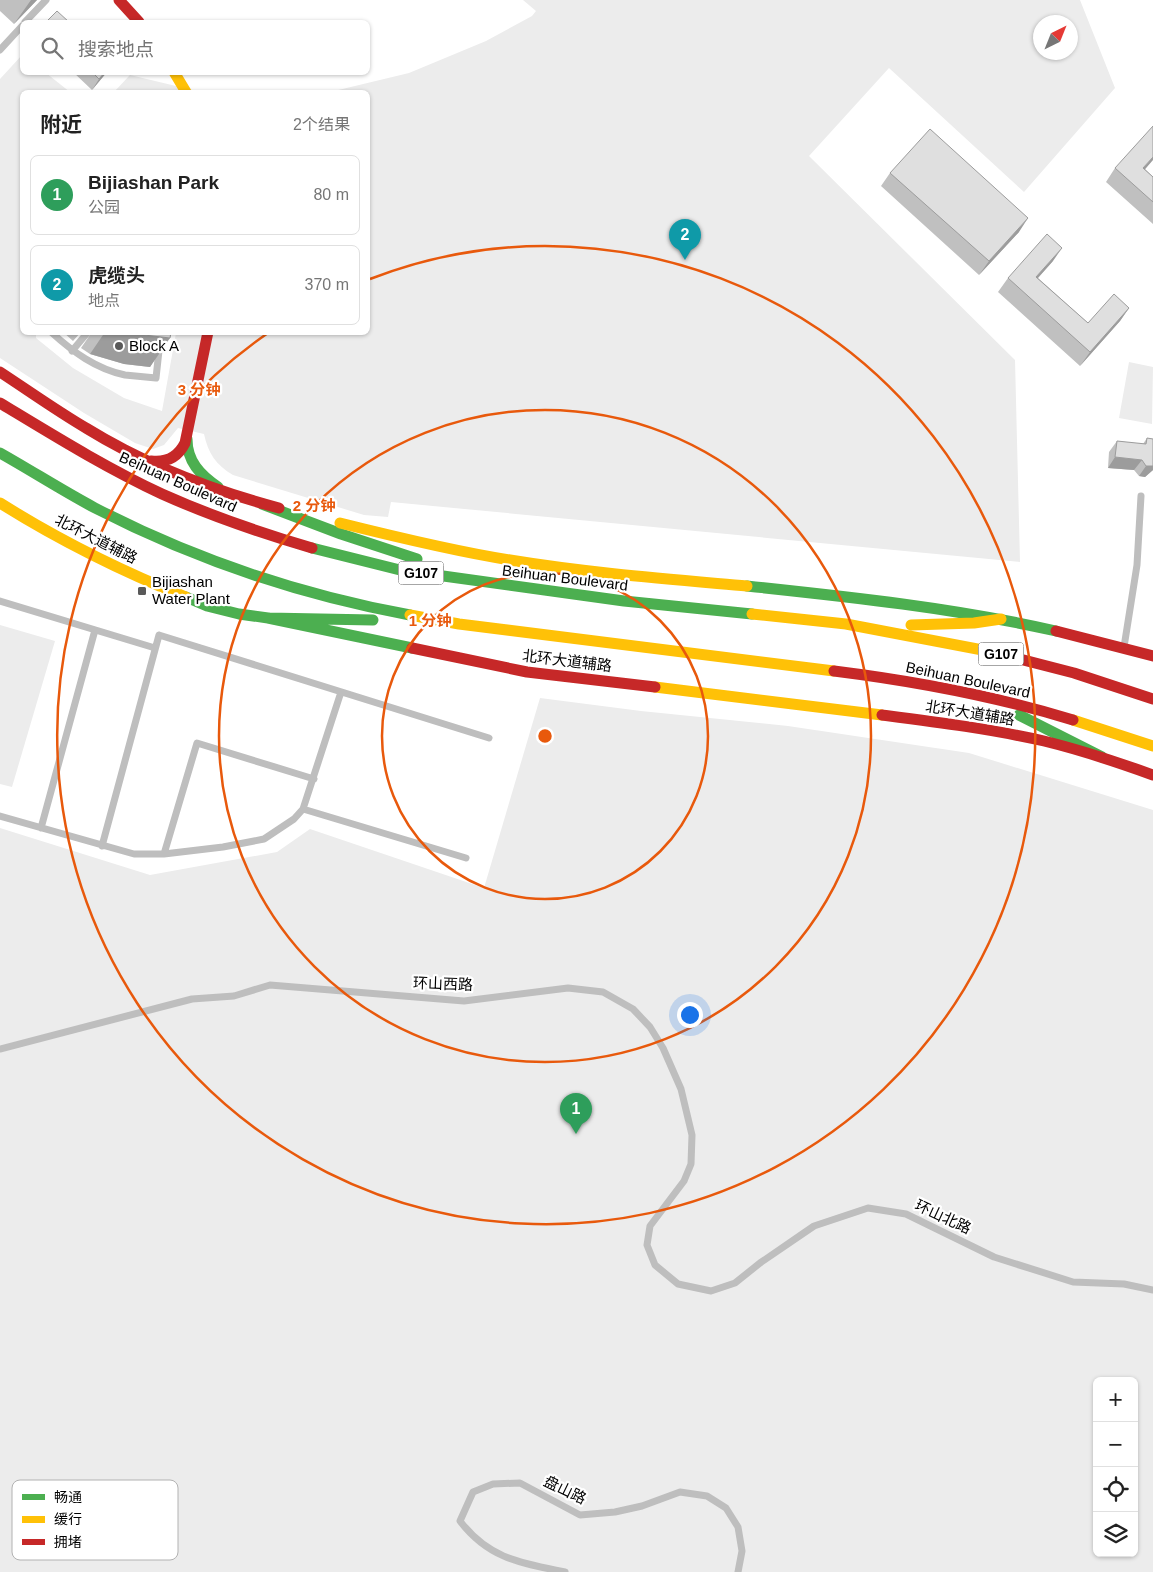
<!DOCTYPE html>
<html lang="zh">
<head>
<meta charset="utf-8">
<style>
	:root { --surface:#fff; --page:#f2f2f2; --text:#222; --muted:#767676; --line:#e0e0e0; --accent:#595959 }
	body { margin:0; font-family:Helvetica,"Noto Sans SC",sans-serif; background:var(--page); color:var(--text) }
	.controls { position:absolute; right:15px; bottom:15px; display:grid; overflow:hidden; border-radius:8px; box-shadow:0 1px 4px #0004 }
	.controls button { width:45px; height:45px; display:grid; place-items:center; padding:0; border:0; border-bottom:1px solid var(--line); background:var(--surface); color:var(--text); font:25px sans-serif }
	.compass { position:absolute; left:1033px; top:15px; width:45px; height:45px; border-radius:50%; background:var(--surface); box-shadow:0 1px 4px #0004; rotate:43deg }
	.you { position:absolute; left:689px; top:1014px; width:18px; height:18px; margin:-12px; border:4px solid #fff; border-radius:50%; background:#1a73e8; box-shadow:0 0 0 8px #1a73e833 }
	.badge { display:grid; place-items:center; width:32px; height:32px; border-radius:50%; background:var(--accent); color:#fff; font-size:16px; font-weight:700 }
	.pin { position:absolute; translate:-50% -41px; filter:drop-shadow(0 1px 2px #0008) }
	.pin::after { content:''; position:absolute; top:26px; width:18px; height:15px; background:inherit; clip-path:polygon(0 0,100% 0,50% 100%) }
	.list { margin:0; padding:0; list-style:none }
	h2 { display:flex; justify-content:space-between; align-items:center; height:65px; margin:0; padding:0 20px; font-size:21px }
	h2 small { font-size:16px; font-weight:400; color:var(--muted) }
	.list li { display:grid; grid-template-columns:32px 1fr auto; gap:15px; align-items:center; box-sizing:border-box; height:80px; margin:0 10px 10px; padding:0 10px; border:1px solid var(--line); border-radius:8px }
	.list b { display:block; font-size:19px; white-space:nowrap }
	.list p { margin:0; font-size:16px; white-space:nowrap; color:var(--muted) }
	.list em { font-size:16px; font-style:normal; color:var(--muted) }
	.icon { flex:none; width:28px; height:28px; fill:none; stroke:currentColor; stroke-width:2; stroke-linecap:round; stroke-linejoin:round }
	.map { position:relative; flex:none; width:1153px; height:1572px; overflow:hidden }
	.search { position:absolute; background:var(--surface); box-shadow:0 1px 4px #0004; left:20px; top:20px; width:350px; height:55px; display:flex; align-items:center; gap:12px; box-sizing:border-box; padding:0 18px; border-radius:8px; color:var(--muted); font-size:19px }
	.panel { position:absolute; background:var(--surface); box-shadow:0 1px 4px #0004; left:20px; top:90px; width:350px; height:245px; border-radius:8px }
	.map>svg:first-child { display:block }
	.green { fill:#ececec; fill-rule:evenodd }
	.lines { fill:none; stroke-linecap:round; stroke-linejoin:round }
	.lane { stroke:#bebebe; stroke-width:7 }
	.fast { stroke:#4caf50; stroke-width:11 }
	.slow { stroke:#ffc107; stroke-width:11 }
	.jam { stroke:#c62828; stroke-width:11 }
	.wall { fill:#c0c0c0 }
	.shaded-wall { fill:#9c9c9c }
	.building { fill:#dfdfdf; stroke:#9c9c9c }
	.ring { fill:none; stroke:#e8590c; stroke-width:2.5 }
	.poi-dot { fill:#595959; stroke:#fff; stroke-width:2 }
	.labels { text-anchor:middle; stroke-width:4.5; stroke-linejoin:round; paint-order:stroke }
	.shield { fill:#fff; stroke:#4c4c4c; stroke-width:1 }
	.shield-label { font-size:14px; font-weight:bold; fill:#000 }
	.poi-label { font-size:15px; fill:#000; stroke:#fff; text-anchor:start }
	.street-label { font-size:15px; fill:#000; stroke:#fff }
	.key { fill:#fff; stroke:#b2b2b2; stroke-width:1 }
	.key-label { font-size:14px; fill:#000 }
	.centre { fill:#e8590c; stroke:#fff; stroke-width:2.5 }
	.ring-label { font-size:15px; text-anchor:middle; font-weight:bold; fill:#e8590c; stroke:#fff; stroke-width:4.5; stroke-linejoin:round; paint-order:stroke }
</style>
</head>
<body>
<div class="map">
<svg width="1153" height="1572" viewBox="0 0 1153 1572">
	<rect width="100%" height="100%" fill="#fff"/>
	<path class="green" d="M523 0H1080L1115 88 1024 192 889 68 809 156 1015 360 1020 562 391 502 388 517 364 515 233 475C216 465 208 453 204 434L178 428 164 445 153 449 135 443 84 413 0 358V79L22 55V72L46 73 70 92H22V332L36 333V338L73 368 124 398 162 411 176 333 368 332V92H330L409 73 486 41 532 16 536 11ZM1040 22H1070V52H1040Z
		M130 75 201 92H114Z
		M1129 362 1153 367 1152 424 1119 418Z
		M0 625 55 641 12 787 0 784Z
		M540 698 641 711 788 726 969 753 1153 810V1572H0V828L150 875 277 852 310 829 484 888ZM1097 1381H1134V1553H1097Z"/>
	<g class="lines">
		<path class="lane" d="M25 22 46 0
			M0 50 22 26
			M51 332C73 352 96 369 125 375 136 376 146 377 156 378L161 332
			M72 351 88 332
			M0 601 155 648
			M1124 647 1137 565 1141 496
			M303 809 466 858
			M0 816 134 854H164L223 847 264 839 294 819 303 809 341 692
			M41 828 95 630
			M102 846 159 635 489 738
			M164 854 197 743 314 779
			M0 1049 192 999 234 996 270 985 464 1001 568 988 603 992 633 1009 650 1027 663 1048 681 1089 692 1135 691 1164 684 1181 650 1226 647 1245 655 1265 678 1284 711 1291 735 1283 760 1263 814 1226 868 1208 906 1214 994 1257 1073 1282 1124 1284 1153 1290
			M565 1572C521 1563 489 1559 460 1521L473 1492 493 1484 520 1483 580 1515 615 1512 642 1506 680 1492 707 1496 726 1508 738 1527 742 1551 738 1572"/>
		<path class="fast" d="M187 439C187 461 200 475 218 487
			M0 453C32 471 63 491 95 508 194 559 301 595 410 615
			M262 504 341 534 417 559
			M312 548 400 570 624 601 752 614
			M747 586C851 597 955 608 1056 631
			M186 597 207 606 239 614 268 618 412 648
			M268 618 373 620
			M1019 715 1102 757"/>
		<path class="slow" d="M174 72 186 92
			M0 503C59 540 121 571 186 597
			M340 523C396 537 453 551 510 560 589 573 668 579 747 586
			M752 614 846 624 993 652 1016 658
			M410 615 459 624 834 671
			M911 625 974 623 1001 619
			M655 687 882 715
			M1073 720 1153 746"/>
		<path class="jam" d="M119 0 139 22
			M0 372C29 391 57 411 86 428 146 465 211 490 279 508
			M0 403C53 435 106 468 162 494 211 516 261 533 312 548
			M151 461C167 463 178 457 185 443L208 332
			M1056 631 1153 656
			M412 648 527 672 655 687
			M1016 658 1074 673 1153 699
			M834 671C914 681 995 696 1073 720
			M882 715C936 722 991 729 1044 741 1081 750 1117 762 1153 775"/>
	</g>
	<path class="wall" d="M0 0H37L14 24 0 11Z
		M73 72H107L92 90Z
		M1115 168 1145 169 1153 177V224L1106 182Z
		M890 173 1019 232 979 275 881 186Z
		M1053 261 1038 278 1088 323 1129 308 1120 321 1080 366 998 292 1008 278Z
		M63 332H81L73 341Z
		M92 332H171L150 367 124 364 90 354 81 348Z
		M1147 438 1153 439V470L1145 477 1139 476 1134 470 1108 468 1109 452 1117 441 1143 444Z"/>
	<path class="shaded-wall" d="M31 0H37L14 24Z
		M105 72H107L92 90 99 79Z
		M1153 157V160L1134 182 1143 168Z
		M1028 218 1019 232 979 275 989 261Z
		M1062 248 1053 261 1027 290 1036 277Z
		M1129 308 1120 321 1080 366 1090 352Z
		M105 332H135L170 338 150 367 124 364 90 354Z
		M1115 457 1142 460 1134 470 1108 468Z
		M1146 466H1153V470L1145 477 1139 476Z"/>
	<path class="building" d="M57 11 69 22H46Z
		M92 72H105L99 79Z
		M1153 126V157L1143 168 1153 177V202L1115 168Z
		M930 129 1028 218 989 261 890 173Z
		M1047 234 1062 248 1036 277 1088 323 1114 294 1129 308 1090 352 1008 278Z
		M135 332H171L170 338 144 335Z
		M1147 438 1153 439V466H1146L1142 460 1115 457 1117 441 1146 444Z"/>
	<g class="ring">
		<circle cx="545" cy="736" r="163"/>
		<circle cx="545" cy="736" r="326"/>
		<path d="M370 279A489 489 0 1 1 268 333"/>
	</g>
	<g class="poi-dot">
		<circle cx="119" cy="346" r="5"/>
		<rect x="137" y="586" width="10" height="10" rx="2.5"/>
	</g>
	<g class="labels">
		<g class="shield">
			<rect x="398.5" y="561.5" width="45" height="23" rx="4"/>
			<rect x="978.5" y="642.5" width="45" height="23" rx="4"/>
		</g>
		<g class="shield-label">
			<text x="421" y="578">G107</text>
			<text x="1001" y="659">G107</text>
		</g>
		<g class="poi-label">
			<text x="129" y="351">Block A</text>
			<text x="152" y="587">Bijiashan<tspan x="152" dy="17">Water Plant</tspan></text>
		</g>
		<g class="street-label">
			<text transform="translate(178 482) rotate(24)" y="5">Beihuan Boulevard</text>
			<text transform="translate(96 539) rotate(27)" y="5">北环大道辅路</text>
			<text transform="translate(565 578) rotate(7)" y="5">Beihuan Boulevard</text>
			<text transform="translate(567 661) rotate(7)" y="5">北环大道辅路</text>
			<text transform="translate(968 680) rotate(12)" y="5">Beihuan Boulevard</text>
			<text transform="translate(970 713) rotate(9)" y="5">北环大道辅路</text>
			<text transform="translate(443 984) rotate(2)" y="5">环山西路</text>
			<text transform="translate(943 1217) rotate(25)" y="5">环山北路</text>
			<text transform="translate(565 1490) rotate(26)" y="5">盘山路</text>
		</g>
	</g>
	<rect x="12" y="1480" width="166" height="80" rx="8" class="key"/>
	<rect x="22" y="1494" width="23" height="6" fill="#4caf50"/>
	<rect x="22" y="1516" width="23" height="7" fill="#ffc107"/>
	<rect x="22" y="1539" width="23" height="6" fill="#c62828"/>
	<g class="key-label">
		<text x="54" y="1502">畅通</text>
		<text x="54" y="1524">缓行</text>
		<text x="54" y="1547">拥堵</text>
	</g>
	<circle cx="545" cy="736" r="8" class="centre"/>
	<g class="ring-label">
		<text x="199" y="395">3 分钟</text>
		<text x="314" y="511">2 分钟</text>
		<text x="430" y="626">1 分钟</text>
	</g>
</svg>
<div class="controls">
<button>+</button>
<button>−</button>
<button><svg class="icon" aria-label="locate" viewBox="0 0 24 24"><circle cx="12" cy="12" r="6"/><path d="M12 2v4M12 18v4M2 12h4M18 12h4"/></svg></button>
<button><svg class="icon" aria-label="layers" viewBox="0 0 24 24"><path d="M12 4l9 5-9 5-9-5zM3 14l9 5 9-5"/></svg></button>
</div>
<svg class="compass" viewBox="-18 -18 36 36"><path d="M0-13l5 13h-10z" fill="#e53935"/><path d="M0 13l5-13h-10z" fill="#767676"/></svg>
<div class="you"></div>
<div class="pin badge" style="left:576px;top:1134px;background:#2e9e5b">1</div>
<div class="pin badge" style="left:685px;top:260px;background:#0f9aa8">2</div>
<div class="search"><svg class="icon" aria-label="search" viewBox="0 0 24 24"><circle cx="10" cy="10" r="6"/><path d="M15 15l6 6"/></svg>搜索地点</div>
<section class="panel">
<h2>附近<small>2个结果</small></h2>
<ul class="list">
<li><span class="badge" style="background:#2e9e5b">1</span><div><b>Bijiashan Park</b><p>公园</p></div><em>80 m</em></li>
<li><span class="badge" style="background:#0f9aa8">2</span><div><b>虎缆头</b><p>地点</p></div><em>370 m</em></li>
</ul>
</section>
</div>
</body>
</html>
